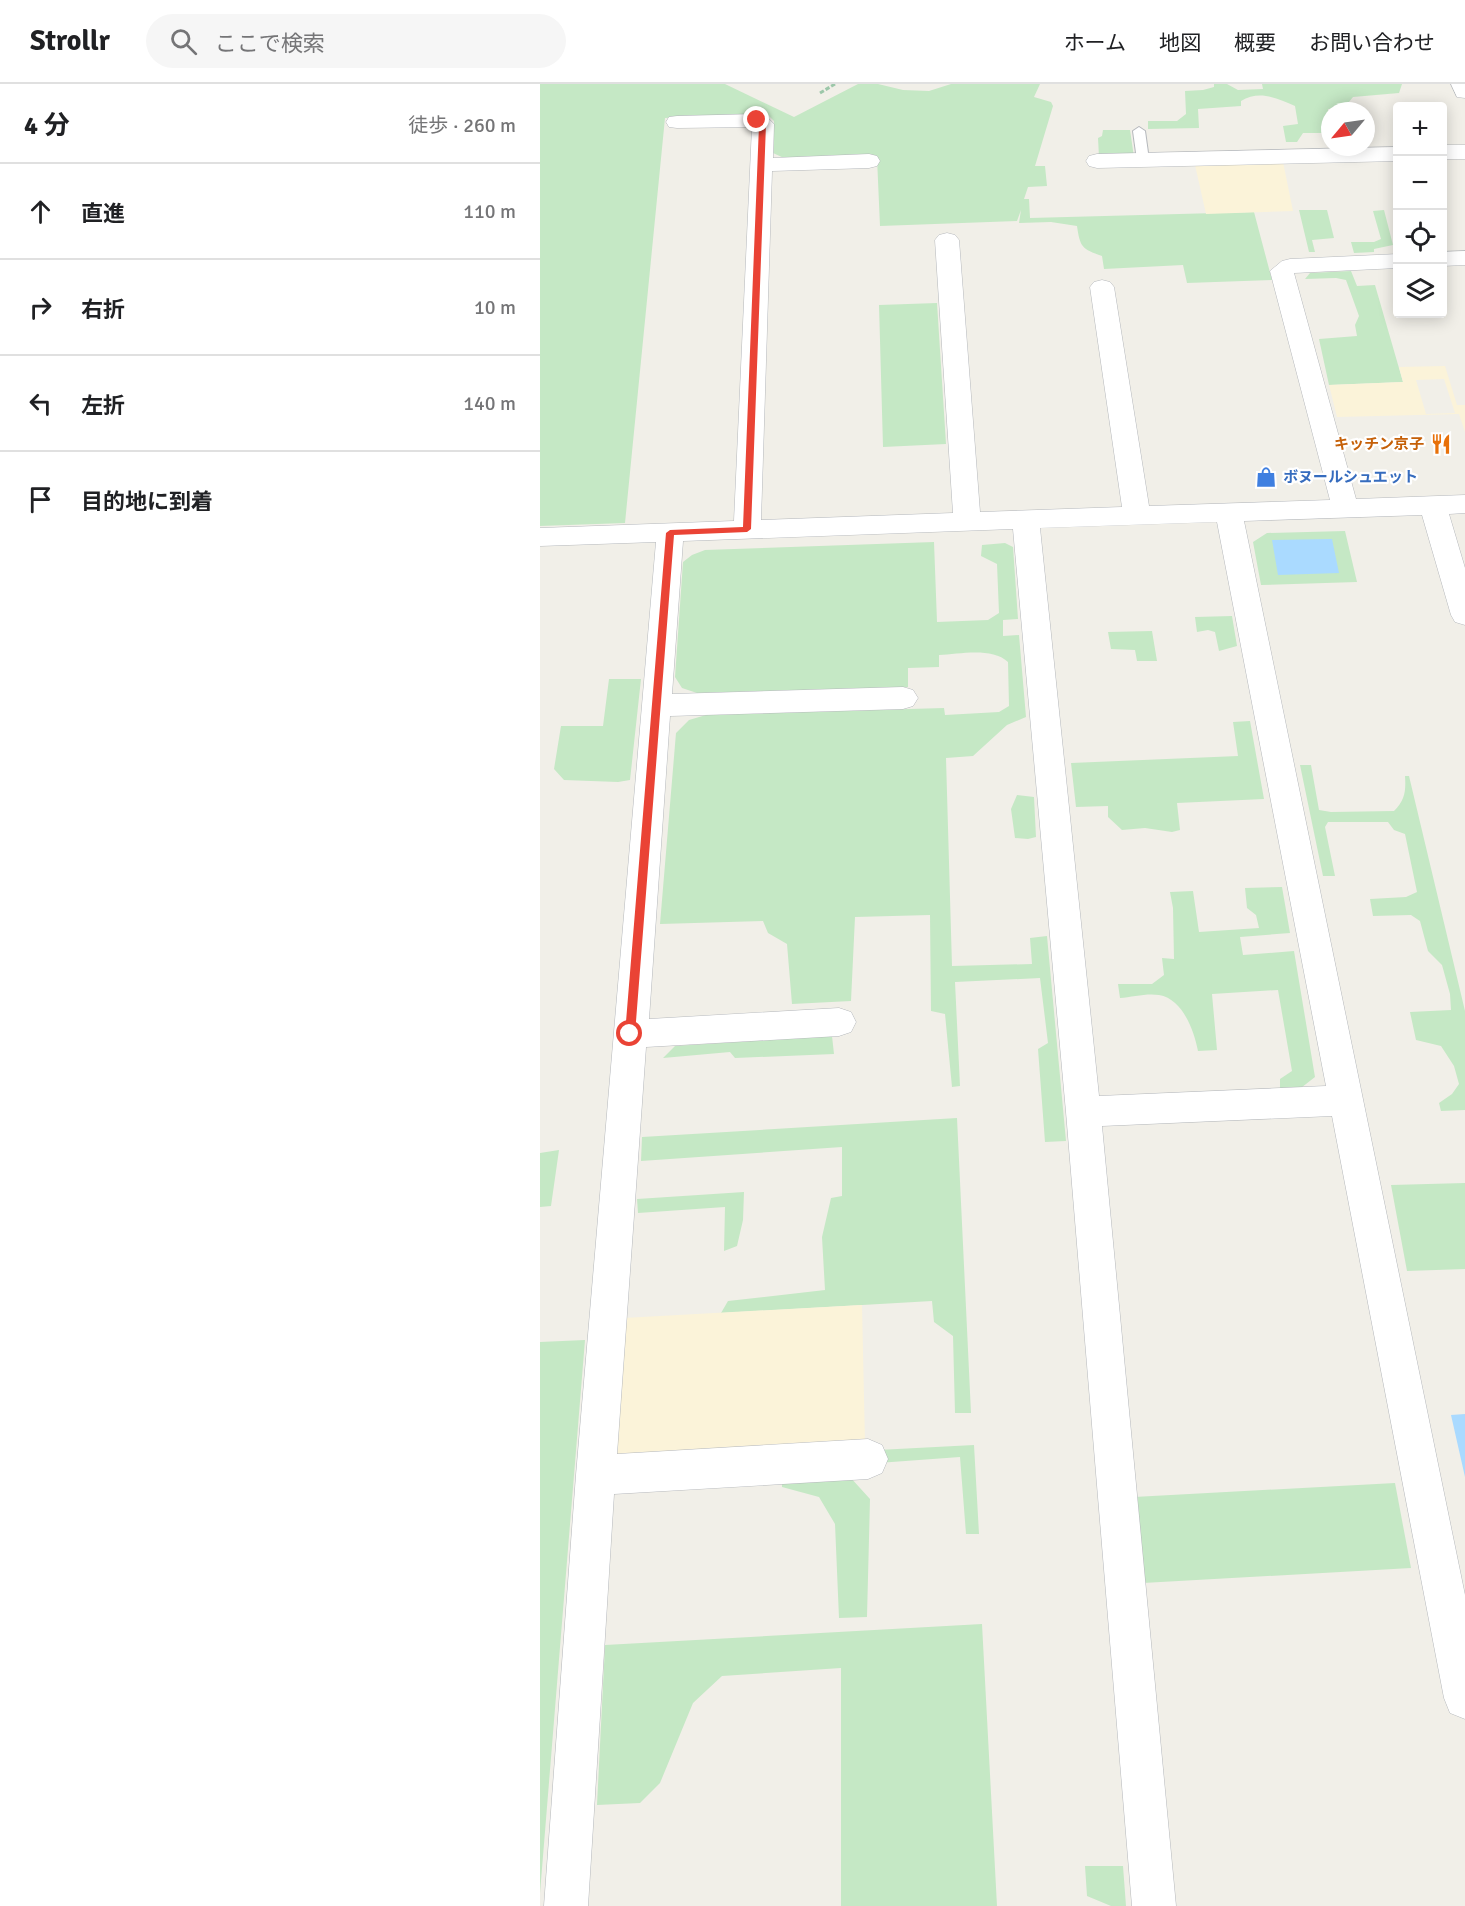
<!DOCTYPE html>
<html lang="ja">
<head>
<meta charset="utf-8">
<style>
	:root { --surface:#fff; --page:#f6f6f6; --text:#202124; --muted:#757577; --line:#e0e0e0 }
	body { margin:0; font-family:Signika,"Noto Sans JP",sans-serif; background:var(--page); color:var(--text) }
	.controls { position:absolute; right:18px; top:18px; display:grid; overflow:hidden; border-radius:6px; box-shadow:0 3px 15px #0003 }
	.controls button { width:54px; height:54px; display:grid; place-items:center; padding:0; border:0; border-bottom:2px solid var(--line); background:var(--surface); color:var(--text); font:30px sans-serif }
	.compass { position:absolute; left:781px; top:18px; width:54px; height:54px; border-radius:50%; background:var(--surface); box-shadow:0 3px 15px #0003; rotate:241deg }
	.stop { position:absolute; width:18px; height:18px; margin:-14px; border:4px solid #ea4335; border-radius:50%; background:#fff }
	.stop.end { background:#ea4335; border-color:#fff; box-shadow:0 2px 6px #0008 }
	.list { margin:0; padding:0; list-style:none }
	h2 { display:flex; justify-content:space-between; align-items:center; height:78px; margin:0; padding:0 24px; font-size:26px }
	h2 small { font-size:20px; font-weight:400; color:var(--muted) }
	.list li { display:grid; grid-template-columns:39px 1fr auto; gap:18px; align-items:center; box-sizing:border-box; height:96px; padding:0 24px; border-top:2px solid var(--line) }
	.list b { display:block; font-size:22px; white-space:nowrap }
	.list em { font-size:20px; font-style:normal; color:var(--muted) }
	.icon { flex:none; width:33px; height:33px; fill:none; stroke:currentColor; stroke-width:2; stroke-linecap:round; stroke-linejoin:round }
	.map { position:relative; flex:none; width:925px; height:1822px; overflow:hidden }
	header { display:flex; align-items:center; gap:36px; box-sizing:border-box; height:84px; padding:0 30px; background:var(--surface); border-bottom:2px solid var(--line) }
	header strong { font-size:28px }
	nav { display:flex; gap:33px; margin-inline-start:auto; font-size:21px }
	.search { width:420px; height:54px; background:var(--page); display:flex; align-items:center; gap:15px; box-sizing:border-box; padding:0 21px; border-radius:33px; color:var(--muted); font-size:22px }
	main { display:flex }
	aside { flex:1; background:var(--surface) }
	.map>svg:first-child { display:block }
	.green { fill:#c5e8c5 }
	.sand { fill:#fbf3d9; fill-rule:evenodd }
	.water { fill:#aadaff }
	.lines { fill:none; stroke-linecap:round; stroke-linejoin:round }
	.service-casing { stroke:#b5b8bc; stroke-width:2 }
	.minor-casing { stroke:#b5b8bc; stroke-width:1 }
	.path { stroke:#9cc7a9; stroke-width:3; stroke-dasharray:4.5 2; stroke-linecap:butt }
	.service { fill:#fff; fill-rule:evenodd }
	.minor { fill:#fff; fill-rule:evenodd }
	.route { fill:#ea4335 }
	.labels { text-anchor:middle; stroke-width:4.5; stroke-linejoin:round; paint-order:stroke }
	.far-food-label { font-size:15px; font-weight:bold; fill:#c56008; stroke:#fff; text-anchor:end }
	.far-shop-label { font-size:15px; font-weight:bold; fill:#366cbe; stroke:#fff; text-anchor:start }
</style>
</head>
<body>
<header>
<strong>Strollr</strong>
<div class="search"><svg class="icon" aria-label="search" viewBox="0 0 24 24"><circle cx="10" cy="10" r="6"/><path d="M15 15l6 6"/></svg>ここで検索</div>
<nav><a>ホーム</a><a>地図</a><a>概要</a><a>お問い合わせ</a></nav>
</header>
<main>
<aside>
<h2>4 分<small>徒歩 · 260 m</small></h2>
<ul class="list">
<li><svg class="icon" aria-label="ahead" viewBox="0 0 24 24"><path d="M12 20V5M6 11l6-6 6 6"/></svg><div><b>直進</b></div><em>110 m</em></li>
<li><svg class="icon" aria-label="right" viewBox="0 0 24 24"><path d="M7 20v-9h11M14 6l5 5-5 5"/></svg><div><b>右折</b></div><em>10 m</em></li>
<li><svg class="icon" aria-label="left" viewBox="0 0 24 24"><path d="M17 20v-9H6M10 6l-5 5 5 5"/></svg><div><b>左折</b></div><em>140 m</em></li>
<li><svg class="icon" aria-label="arrive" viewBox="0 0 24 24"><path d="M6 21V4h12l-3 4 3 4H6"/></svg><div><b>目的地に到着</b></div></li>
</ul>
</aside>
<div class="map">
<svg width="925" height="1822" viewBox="0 0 925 1822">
	<rect width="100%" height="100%" fill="#f1efe8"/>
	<path class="green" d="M0 0H185L254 33 318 0H338L363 6 389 7 411 0H500L494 13 511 18 513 22 495 82H505L507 102 488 103 484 115H489L490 134 714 128 732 196 647 199 643 181 564 185 562 172C542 165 540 163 537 142L511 138 479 139 481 126 477 137 340 142 337 74 330 70 244 74 233 69 234 37 228 31 125 34 85 439 0 442Z
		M674 0H687L698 6 723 5 722 0H862L859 9 813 13 804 24 788 25 790 63H797L798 65 790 66 785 49H763L757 58H746L743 42 758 40 755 22C737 14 719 6 701 17V22L658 25 659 44 608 45V37H637L646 30 645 7 663 6 674 3Z
		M563 46H590L594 73H559L558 54 562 52Z
		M759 126H787L794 154 772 156 775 168H769Z
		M844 126 853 161 834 165V168L814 169 811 158H834L841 155 833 127Z
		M811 187 817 202 835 201 863 298 789 301 779 255 817 252 815 241 819 232 806 196 796 194 765 195 770 189Z
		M397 219 406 360 343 363 339 221Z
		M805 447 817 498 721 501 713 458 727 449Z
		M394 458 397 538 448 536 459 529 457 480 441 472 442 461 465 459 473 463 478 535 463 536V552L479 551 486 633 467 641 433 672 406 674 412 882 492 880 490 854 507 852 526 1057 505 1058 498 965 508 959 500 894 415 898 420 1002 412 1003 405 930 391 927 390 831 315 833 311 917 252 920 247 860 228 849 223 837 120 840 136 649 149 636 166 631 404 624 405 631 459 628 469 622 468 578C452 563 420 570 399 571V583L368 584V603L157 609 142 604 135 593 143 478 152 471 165 466Z
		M692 532 697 562 679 567 675 548 668 546 657 548 655 533Z
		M612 547 617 577H597L595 566 571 565 568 548Z
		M69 595H101L90 696 78 698 24 696 14 685 21 642H63Z
		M710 637 724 715 637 719 640 746 632 748 605 744 582 746 568 733V722L536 723 531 679 698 672 693 638Z
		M760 681H771L779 726 791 728 854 727C865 716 866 707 865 692H869L925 927V1026L901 1027 899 1019 912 1010 919 1000 914 982 901 962 876 956 870 928 911 926 910 910 902 881 888 867 880 837 871 831 833 832 830 815 866 813 877 808 865 750 854 746 848 738H788L785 743 795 792H783Z
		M477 711 494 713 496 753 488 755 475 754 471 725Z
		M742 803 750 849 700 853 703 871 754 867 775 993 757 1007 740 1009V995L752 987 738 906 672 910 677 966 658 967C654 947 643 915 619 911 607 909 592 913 580 914L578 900H612L624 891 622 874 634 875 633 824 630 808 653 807 659 848 719 844 716 831 707 824 705 804Z
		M292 952 294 970 195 974 190 968 123 974 135 962Z
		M417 1034 431 1329H415L413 1252 394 1238 392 1217 181 1229 188 1217 285 1206 282 1153 291 1114 302 1112V1063L101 1077 102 1053Z
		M19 1066 11 1122 0 1123V1069Z
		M925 1099V1185L867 1187 851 1101Z
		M204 1108 203 1136 197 1162 184 1167 185 1123 98 1129 97 1115Z
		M45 1256 0 1809V1258Z
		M434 1361 439 1450H426L420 1373 338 1379V1366Z
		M242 1392 310 1393 330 1415 327 1533 299 1534 295 1440 279 1413 242 1403Z
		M855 1399 871 1484 603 1499 594 1413Z
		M442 1540 457 1822H301V1584L182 1592 153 1619 120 1699 100 1719 57 1721 65 1561Z
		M545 1782H583L586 1822H571L547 1812Z"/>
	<path class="sand" d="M743 78 753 127 666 130 655 81Z
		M905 282 917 321H925V348L919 330 797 333 789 301 863 298 859 283ZM904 295 915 329 886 330 876 296Z
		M322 1221 325 1360 75 1375 84 1234Z"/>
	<path class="water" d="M792 455 799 489 738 491 732 456Z
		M925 1330V1393L911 1331Z"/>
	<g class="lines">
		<g class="service-casing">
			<path id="service" d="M599 43 605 47 609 76 603 80 597 76 593 47Z"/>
		</g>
		<g class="minor-casing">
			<path id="minor" d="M911 0H925V14L917 13Z
				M217 30 225 31 234 40 233 74 329 70 337 72 340 77 337 82 329 84 232 87 221 436 413 429 395 156 399 151 407 149 415 151 419 156 440 428 582 423 550 203 554 198 562 196 570 198 574 203 609 422 790 416 730 187 742 177 750 175 858 170V184L754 189 816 415 925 411V429L909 430 925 484V541L915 538 911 531 882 431 704 437 925 1511V1635L910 1629 904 1614 792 1032 562 1042 636 1822H592L526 1028 473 445 143 457 132 610 363 603 373 606 378 614 373 622 363 625 130 632 109 935 299 924 311 928 316 938 311 948 299 952 106 963 77 1370 328 1355 342 1361 348 1375 342 1389 328 1395 74 1410 48 1822H4L36 1391 116 458 0 462V444L194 437 212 43 137 44 129 43 126 38 129 33 137 32ZM677 438 786 1002 559 1012 500 444Z
				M902 61H925V75H902Z
				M858 63V77L557 84 549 82 546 77 549 72 557 70Z
				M925 167V181L902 182V168Z"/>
		</g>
		<path class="path" d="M280 9 295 0"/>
		<use href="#service" class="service"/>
		<use href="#minor" class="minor"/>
	</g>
	<path class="route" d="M217 34 226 40 211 445 207 448 134 451 95 950 90 955 85 950 126 449 130 446 203 443 219 41 214 36Z"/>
	<defs>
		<g id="restaurant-bare" transform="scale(1.62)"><path d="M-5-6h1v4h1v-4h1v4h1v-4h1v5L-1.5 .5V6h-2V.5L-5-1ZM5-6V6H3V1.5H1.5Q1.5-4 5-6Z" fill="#e8710a" stroke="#fff" stroke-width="2.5" paint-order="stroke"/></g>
		<g id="shop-bare" transform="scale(1.62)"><path d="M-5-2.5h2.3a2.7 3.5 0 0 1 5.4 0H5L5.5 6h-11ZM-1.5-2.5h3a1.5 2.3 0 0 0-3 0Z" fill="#3f7fe0" stroke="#fff" stroke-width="2.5" paint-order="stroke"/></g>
	</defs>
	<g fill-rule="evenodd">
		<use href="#restaurant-bare" x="901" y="360"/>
		<use href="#shop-bare" x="726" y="393"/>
	</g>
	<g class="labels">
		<g class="far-food-label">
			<text x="884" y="365">キッチン京子</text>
		</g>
		<g class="far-shop-label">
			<text x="743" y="398">ボヌールシュエット</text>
		</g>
	</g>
</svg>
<div class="controls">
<button>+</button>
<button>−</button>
<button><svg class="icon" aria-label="locate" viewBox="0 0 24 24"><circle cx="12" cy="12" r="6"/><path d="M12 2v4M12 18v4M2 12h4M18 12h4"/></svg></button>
<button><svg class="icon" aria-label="layers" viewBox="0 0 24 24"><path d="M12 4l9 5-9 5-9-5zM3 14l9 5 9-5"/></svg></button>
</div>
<svg class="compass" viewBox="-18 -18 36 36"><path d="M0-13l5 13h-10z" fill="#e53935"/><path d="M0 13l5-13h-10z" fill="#757577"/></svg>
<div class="stop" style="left:90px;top:950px"></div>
<div class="stop end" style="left:217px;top:36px"></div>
</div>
</main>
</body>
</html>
